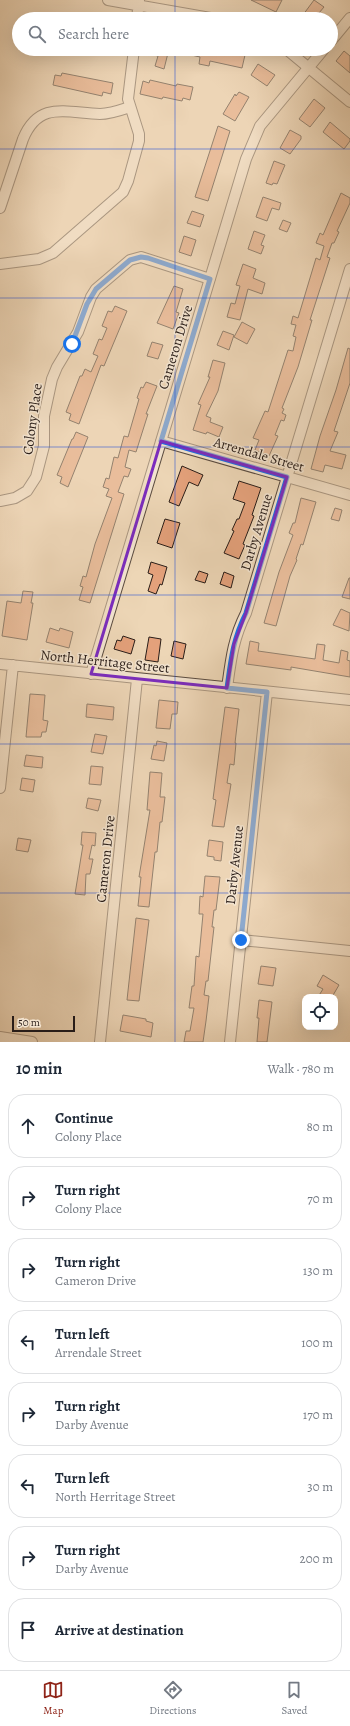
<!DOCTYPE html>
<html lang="en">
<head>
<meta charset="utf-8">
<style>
	:root { --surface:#fff; --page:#f2f2f3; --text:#1f2937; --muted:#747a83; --line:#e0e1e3; --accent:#8f2418 }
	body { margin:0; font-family:Alegreya,serif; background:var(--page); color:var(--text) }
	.controls { position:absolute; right:12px; bottom:12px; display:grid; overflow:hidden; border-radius:8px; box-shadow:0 4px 16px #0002 }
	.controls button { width:36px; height:36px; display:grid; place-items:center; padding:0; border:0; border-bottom:1px solid var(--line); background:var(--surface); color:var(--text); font:20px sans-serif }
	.scale { position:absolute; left:12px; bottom:10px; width:63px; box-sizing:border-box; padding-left:4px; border:2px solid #291d18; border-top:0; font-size:11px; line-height:14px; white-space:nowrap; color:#291d18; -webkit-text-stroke:3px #f3e4d0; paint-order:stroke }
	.stop { position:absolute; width:12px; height:12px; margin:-9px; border:3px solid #1a73e8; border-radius:50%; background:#fff }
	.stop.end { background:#1a73e8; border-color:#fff; box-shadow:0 1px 4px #0008 }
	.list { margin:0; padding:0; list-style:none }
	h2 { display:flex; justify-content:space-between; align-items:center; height:52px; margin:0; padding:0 16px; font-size:17px }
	h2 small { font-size:13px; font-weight:400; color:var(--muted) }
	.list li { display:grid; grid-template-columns:26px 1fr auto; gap:12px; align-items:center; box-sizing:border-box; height:64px; margin:0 8px 8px; padding:0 8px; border:1px solid var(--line); border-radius:16px }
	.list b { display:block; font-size:15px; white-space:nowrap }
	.list p { margin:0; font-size:13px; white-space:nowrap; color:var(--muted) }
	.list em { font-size:13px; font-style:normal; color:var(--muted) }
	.icon { flex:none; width:22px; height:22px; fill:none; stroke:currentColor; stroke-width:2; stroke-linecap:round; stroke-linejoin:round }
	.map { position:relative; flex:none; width:350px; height:1042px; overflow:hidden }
	.search { position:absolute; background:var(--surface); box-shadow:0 4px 16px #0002; left:12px; right:12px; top:12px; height:44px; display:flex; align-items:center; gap:10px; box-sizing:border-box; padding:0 14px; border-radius:22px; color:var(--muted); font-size:15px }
	.sheet { height:628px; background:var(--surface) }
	nav { display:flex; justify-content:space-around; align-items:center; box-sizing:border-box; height:56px; border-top:1px solid var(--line); background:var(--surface); font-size:11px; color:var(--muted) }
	nav a { display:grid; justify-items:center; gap:2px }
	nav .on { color:var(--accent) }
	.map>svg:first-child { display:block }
	.building { fill:#e4a17b; stroke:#291d18 }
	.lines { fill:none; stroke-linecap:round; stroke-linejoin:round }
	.minor-casing { stroke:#5a4b40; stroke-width:12 }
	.minor { stroke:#f3e4d0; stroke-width:10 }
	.route { stroke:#1a73e8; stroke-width:5 }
	.marked { fill:none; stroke:#7b2cbf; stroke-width:3; stroke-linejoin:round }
	.grid { fill:none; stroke:#1d4ed8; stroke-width:1; stroke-opacity:0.55 }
	.labels { text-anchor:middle; stroke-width:3; stroke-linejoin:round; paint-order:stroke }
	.street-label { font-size:14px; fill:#291d18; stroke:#f3e4d0 }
</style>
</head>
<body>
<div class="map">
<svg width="350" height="1042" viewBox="0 0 350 1042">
	<rect width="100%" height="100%" fill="#edd6b6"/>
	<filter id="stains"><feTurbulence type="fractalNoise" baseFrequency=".005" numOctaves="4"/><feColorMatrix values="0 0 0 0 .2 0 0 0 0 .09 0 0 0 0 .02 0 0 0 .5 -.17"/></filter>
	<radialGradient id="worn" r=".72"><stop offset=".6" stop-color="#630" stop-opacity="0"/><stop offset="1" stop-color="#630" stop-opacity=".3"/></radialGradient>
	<path class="building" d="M251 0H282L276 12Z
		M314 0 324 7 314 19H300Z
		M156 49H169L164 69 155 66 158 56 154 55Z
		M179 49H218L245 55 242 68 210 61 209 66 199 64 200 57 178 52Z
		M344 51 350 56V73L336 61Z
		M258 64 275 75 267 86 251 75Z
		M62 73 113 83 111 94 103 92 102 96 53 85 55 75 61 76Z
		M150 80 176 86 177 84 193 87 190 100 183 98 182 101 163 97 162 99 140 94 143 81 149 83Z
		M239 92 249 97 235 121 223 114 235 94 236 96Z
		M314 99 325 108 310 127 299 119Z
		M330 122 350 139V141L344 149 323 132Z
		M218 126 230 131 208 201 195 197Z
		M290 130 301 136V139L290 154 280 148Z
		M274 161 285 165 277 184 273 183 272 185 266 183Z
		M341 193 350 198V203L337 231 339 232 334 243H332L327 257 330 258 310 320H312L298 367 282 408 284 409 282 413 286 415 284 421 281 420 275 435 278 436 269 456 255 450 259 440 253 438 265 411 268 412 288 350 293 351 296 337 293 336 296 325 291 324 293 316 298 318 316 258 320 260 324 246 316 243 320 233 323 235Z
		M263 197 281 203 279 210 272 208 267 221 256 217Z
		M192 211 204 215 200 227 187 223Z
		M283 220 291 223 287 232 279 229Z
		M254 231 265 235 261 245 264 246 261 254 248 249Z
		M184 236 196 240 191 256 179 252Z
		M243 264 256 269 253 278 265 283 262 294 248 289 240 320 227 317 231 303 235 304 240 286 236 285Z
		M174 286 183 289 176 312 179 313 173 329 157 323Z
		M115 306 127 311 104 366 101 365 79 424 69 420 71 414 66 412 80 376H82L85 369 91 372 98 356 93 354 99 339 102 340 107 328 102 326 108 311 112 312Z
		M242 322 255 329 247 344 234 337Z
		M223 331 234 335 229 350 217 345Z
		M152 342 163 345 158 359 147 356Z
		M348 348 350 349V383L334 431 338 432 330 451 346 455 342 469 325 465 323 472 311 469 320 436 336 390Z
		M213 360 225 363 218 391 206 416 211 418 210 422 223 427 219 437 207 432 206 434 193 430 201 405 198 404 210 377H208Z
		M146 382 157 386 146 414H148L136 452 129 450 125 467 131 469 128 477 124 476 118 492 124 494 90 603 79 600 83 587 80 586 83 576 86 577 95 544 112 498 106 496 109 489 103 487 106 478 109 479 114 457 118 458 124 436 128 437 139 399 137 398 141 387 143 388Z
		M76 432 88 437 68 487 60 483 62 477 57 475 72 439H73Z
		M182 466 203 475 198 486 189 482 179 506 169 502Z
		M239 481 261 488 252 515 254 516 243 544 245 545 239 559 224 553 234 531 232 530 237 519H239L245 503 233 499Z
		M301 498 316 502 303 545 301 544 296 559 297 560 290 576 276 626 264 623 279 572 293 535 289 533 293 523H295Z
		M335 508 342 510 339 521 331 519Z
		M165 519 180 523 172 548 157 543Z
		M151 562 167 567 162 585 160 584 156 594 148 591 153 575 148 573Z
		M199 571 208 574 205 583 195 580Z
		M224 572 234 576 231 588 220 584Z
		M349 578H350V599L342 597Z
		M23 591 33 592 31 603H33L27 640 2 636 7 601 21 603Z
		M341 609 350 613 349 631 333 625Z
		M50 628 59 631 60 628 73 632 69 648 46 642Z
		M123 636 135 640 131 654 114 649 117 640 121 641Z
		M149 637 161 639 158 662 145 660Z
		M174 641 186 644 183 659 171 656Z
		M250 641 259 643 258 651 315 659 317 644 325 645 323 660 339 663 341 650 348 652 347 660 350 661V677L291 667V670L246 664Z
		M30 694 45 695 43 720 48 721 46 732H42L41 737H26Z
		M159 700 178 702 177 714H172L170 729 156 728Z
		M87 704 114 707 113 720 86 717Z
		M225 707 239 709 235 743H236L234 765 230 764 227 783 231 784 224 827 212 826 216 800 213 799Z
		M95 734 107 736 103 754 91 752Z
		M157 741 167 743 164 761 151 759 154 745 156 746Z
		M26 755 43 757 42 768 24 766Z
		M91 766 103 767 101 785 89 784Z
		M150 772 162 773 160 797H165L162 822H160L157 852H155L149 907 138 906 141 877H139L150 810H147Z
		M22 778 35 780 33 792 20 790Z
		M88 798 101 800 98 811 86 808Z
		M82 832 96 833 95 846 92 845 89 859H93L90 874H86L85 895 75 894 83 845H81Z
		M18 838 31 840 28 852 16 850Z
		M209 840 223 842 221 861 214 860V857L207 856Z
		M205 876 220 877 216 910H214L212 927H214L208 981H206L204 995 209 996 206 1021 203 1042H184L186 1031H190L194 1008H189L192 986H194L196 956 199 957 203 914H199L200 896 203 897Z
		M136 918 149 920 139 1001 127 1000Z
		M261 966 276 968 273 986 258 984Z
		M323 975 339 985 332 997H318L323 989 317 986Z
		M259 1000 272 1002 267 1042H257L259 1018H257Z
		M123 1015 146 1019V1021L153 1023 151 1037 120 1031Z"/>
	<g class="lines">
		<g class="minor-casing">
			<path id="minor" d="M108 0 216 19
				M137 19 139 0
				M331 41 350 18
				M286 49 350 102
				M0 208 23 139C39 100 67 113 100 114 110 114 121 110 130 107
				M0 264 39 259 53 253 123 192 128 181 139 141V134L128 99 134 49
				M161 441 350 495
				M0 501 15 498 27 491 36 477 44 446V416L52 379 57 367 78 332 91 297 96 289 130 260 141 257 210 279
				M0 664 350 700
				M91 674 246 159 260 126 324 49
				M227 688C231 659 233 639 246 613L350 269
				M0 788 13 665
				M241 940 350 951
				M0 1037 32 1042
				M100 1042 137 679
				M230 1042 267 692"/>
		</g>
		<use href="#minor" class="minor"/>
	</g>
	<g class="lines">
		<path class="route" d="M72 344 87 304 96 289 130 260 141 257 148 258 210 279 161 441 287 477 246 613C233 639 231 659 227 688L267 692 241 940"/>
	</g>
	<path d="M0 0H350V1042H0ZM161 441 287 477 246 613 234 644 227 688 91 674Z" fill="#edd6b6" fill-opacity=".55" fill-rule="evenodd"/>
	<path class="marked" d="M161 441 287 477 246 613 234 644 227 688 91 674Z"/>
	<path class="grid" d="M175 0V19M175 49V1042M0 149H350M0 298H350M0 447H350M0 595H350M0 744H350M0 893H350"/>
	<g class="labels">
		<g class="street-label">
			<text transform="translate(175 347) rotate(-73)" y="5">Cameron Drive</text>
			<text transform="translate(32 419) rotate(-82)" y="5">Colony Place</text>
			<text transform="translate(259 454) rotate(16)" y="5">Arrendale Street</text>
			<text transform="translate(256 532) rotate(-73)" y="5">Darby Avenue</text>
			<text transform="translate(105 661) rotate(6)" y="5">North Herritage Street</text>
			<text transform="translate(105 859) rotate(-84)" y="5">Cameron Drive</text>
			<text transform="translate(234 865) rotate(-84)" y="5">Darby Avenue</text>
		</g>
	</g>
	<rect width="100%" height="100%" filter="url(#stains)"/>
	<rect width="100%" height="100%" fill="url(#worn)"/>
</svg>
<div class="controls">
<button><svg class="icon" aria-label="locate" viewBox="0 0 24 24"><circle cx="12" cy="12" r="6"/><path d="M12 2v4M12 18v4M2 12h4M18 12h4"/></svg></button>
</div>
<div class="scale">50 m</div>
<div class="stop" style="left:72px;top:344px"></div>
<div class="stop end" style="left:241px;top:940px"></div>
<div class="search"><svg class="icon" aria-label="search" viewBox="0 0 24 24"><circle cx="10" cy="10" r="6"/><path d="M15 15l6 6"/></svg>Search here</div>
</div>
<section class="sheet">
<h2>10 min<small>Walk · 780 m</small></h2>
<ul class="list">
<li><svg class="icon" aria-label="ahead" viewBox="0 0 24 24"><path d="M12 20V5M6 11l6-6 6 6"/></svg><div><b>Continue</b><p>Colony Place</p></div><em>80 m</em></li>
<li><svg class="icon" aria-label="right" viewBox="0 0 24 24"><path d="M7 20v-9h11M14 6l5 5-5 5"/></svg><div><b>Turn right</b><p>Colony Place</p></div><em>70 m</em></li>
<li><svg class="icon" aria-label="right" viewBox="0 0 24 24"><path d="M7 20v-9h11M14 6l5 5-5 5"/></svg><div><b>Turn right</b><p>Cameron Drive</p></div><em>130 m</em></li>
<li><svg class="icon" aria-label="left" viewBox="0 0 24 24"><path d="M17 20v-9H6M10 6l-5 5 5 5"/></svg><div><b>Turn left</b><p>Arrendale Street</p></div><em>100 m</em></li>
<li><svg class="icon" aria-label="right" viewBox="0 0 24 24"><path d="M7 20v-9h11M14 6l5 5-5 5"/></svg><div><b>Turn right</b><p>Darby Avenue</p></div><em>170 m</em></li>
<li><svg class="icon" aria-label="left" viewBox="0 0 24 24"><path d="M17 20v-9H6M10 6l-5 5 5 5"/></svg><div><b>Turn left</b><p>North Herritage Street</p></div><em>30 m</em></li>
<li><svg class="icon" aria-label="right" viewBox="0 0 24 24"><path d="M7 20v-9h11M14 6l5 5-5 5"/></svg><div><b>Turn right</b><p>Darby Avenue</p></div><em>200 m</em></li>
<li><svg class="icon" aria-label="arrive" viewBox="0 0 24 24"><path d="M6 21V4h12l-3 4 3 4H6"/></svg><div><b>Arrive at destination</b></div></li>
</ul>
</section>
<nav>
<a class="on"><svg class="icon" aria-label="map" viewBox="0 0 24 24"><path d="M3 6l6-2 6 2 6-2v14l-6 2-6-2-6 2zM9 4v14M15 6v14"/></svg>Map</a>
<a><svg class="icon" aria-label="directions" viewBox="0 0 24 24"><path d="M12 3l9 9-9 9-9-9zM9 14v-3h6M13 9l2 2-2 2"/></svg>Directions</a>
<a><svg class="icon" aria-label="saved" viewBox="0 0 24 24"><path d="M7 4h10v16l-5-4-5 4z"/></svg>Saved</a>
</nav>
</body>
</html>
